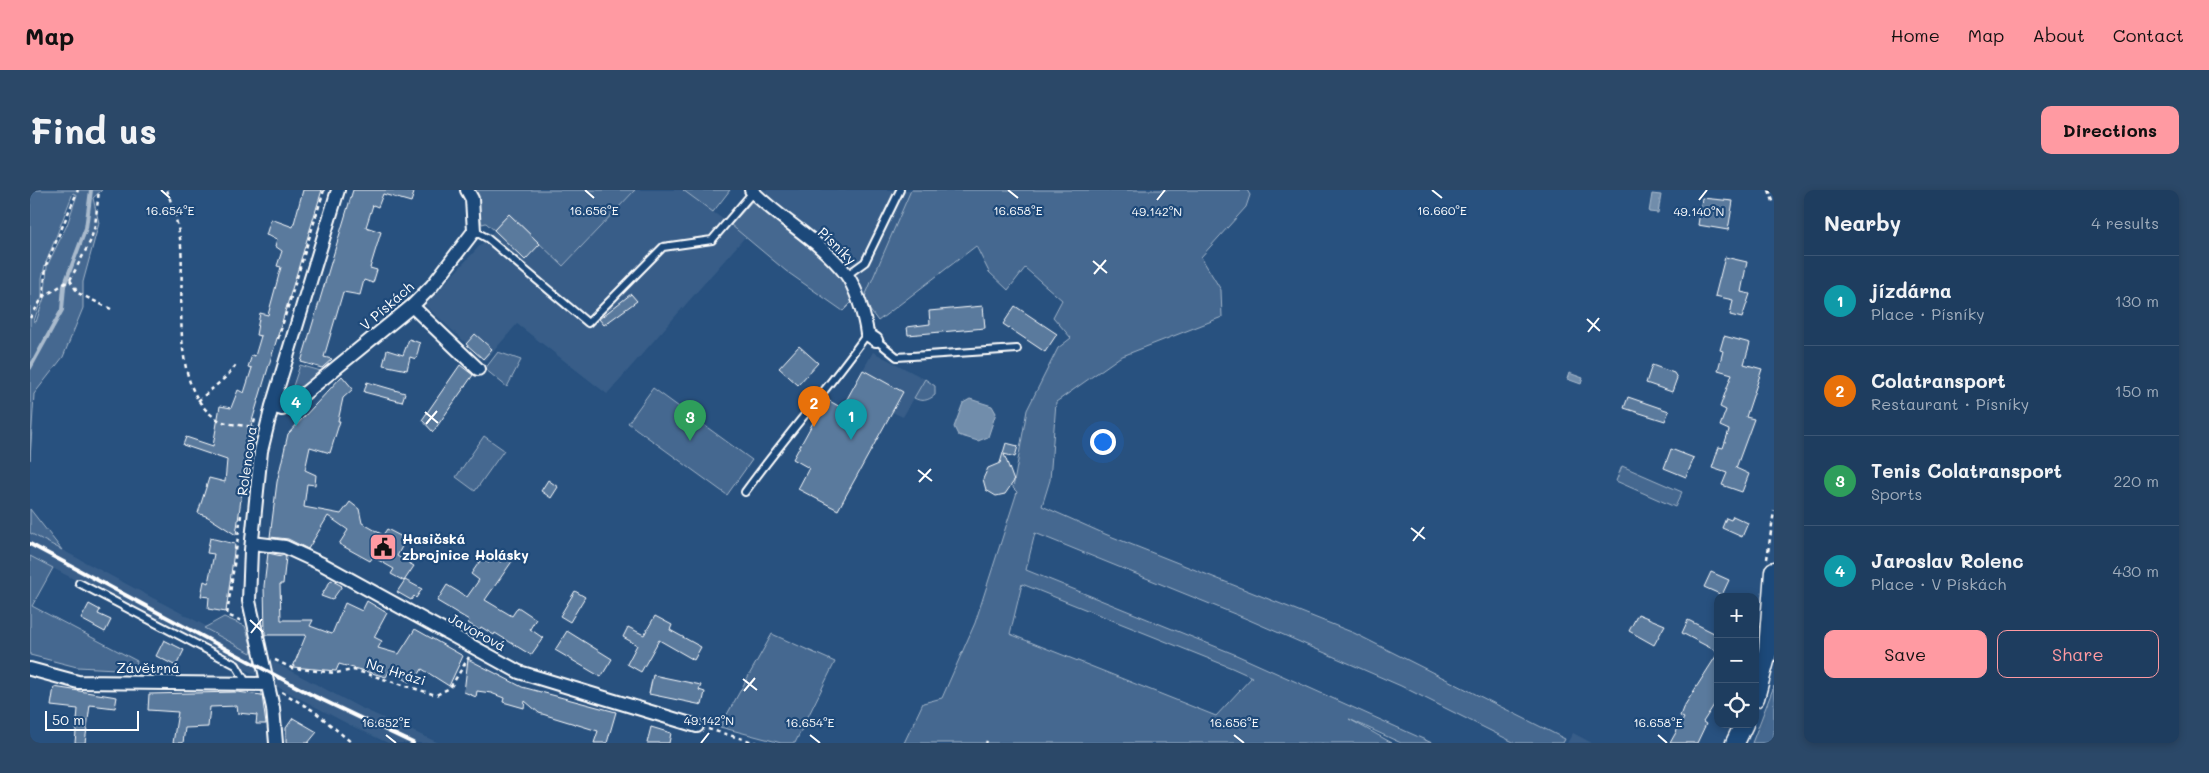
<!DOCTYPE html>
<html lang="en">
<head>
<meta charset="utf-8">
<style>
	:root { --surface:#1e3d5f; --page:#2b4868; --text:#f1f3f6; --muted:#a1aebd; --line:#3c5674; --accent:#ff9aa2 }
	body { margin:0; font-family:Mali,sans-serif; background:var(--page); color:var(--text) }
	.controls { position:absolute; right:15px; bottom:15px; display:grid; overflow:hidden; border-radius:10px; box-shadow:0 2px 8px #0003 }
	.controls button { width:45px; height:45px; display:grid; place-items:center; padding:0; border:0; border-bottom:1px solid var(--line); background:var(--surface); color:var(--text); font:25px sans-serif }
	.scale { position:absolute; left:15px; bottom:12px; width:94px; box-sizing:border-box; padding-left:5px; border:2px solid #fff; border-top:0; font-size:14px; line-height:18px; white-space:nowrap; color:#fff; -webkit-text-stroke:4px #1f4a7a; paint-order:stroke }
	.you { position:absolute; left:1072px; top:251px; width:18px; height:18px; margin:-12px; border:4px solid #fff; border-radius:50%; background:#1a73e8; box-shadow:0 0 0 8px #1a73e833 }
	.badge { display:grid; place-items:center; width:32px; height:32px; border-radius:50%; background:var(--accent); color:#fff; font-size:16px; font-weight:700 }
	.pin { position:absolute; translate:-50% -41px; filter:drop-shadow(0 1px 2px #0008) }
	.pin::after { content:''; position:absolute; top:26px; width:18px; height:15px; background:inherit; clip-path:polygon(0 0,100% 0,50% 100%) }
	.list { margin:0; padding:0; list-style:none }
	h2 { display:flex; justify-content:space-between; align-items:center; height:65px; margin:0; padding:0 20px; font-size:21px }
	h2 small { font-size:16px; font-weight:400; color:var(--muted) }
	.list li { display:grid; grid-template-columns:32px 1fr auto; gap:15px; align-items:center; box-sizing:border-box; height:90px; padding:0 20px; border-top:1px solid var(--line) }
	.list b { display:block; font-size:19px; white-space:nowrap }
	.list p { margin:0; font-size:16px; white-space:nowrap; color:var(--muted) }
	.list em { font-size:16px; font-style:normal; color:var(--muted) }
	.actions { display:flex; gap:10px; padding:15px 20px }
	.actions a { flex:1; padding:11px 0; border:1px solid var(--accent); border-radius:10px; text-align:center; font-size:18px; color:var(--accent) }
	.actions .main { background:var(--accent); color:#111 }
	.icon { flex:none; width:28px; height:28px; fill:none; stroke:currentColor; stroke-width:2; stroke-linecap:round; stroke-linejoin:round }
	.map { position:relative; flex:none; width:1744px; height:553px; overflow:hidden; border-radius:10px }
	header { display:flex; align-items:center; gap:30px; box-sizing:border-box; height:70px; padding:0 25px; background:var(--accent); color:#111 }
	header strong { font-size:24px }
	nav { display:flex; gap:28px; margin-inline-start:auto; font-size:18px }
	.intro { display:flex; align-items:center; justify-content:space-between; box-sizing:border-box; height:120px; padding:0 30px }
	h1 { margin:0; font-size:35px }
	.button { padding:12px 22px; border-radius:10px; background:var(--accent); color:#111; font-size:18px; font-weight:700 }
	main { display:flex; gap:30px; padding:0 30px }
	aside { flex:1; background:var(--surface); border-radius:10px; box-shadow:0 2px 8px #0003 }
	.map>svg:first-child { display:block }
	.built { fill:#375d88 }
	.green { fill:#446890; stroke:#a2b4c8; fill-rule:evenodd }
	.water { fill:#718dab; stroke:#aabbcd }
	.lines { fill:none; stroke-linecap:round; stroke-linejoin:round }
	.stream { stroke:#aabbcd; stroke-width:4 }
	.building { fill:#5a7a9d; stroke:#fff }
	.lane-casing { stroke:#fff; stroke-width:10 }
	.street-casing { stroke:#fff; stroke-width:16 }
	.secondary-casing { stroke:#fff; stroke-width:21 }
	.path { stroke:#fff; stroke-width:2.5; stroke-dasharray:4 4; stroke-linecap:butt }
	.lane { stroke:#1f4a7a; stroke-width:6 }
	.street { stroke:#1f4a7a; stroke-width:12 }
	.secondary { stroke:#1f4a7a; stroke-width:18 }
	.rail { stroke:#fff; stroke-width:4 }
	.ticks { fill:none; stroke:#fff; stroke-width:2 }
	.labels { text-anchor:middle; stroke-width:4.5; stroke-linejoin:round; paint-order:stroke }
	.street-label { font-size:14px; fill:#fff; stroke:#1f4a7a }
	.poi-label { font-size:14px; font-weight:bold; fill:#fff; stroke:#1f4a7a; text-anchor:start }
	.ticks-label { font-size:12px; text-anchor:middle; fill:#fff; stroke:#1f4a7a; stroke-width:4.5; stroke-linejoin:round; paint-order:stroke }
</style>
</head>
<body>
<header>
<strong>Map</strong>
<nav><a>Home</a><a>Map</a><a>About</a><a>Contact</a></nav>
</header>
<div class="intro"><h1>Find us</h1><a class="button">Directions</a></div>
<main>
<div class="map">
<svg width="1744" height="553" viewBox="0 0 1744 553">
	<rect width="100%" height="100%" fill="#28517f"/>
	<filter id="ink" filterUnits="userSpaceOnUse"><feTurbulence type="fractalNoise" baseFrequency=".02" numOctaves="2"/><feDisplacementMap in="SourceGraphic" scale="10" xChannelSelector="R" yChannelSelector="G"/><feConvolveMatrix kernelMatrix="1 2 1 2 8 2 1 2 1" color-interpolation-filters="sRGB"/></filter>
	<g filter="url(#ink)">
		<path class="built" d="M605 0H653L716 46 577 204 487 134 455 171 395 115 479 24 533 76Z
			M733 0H881L833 111 818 76Z
			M843 162 901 192 906 201 905 205 893 211 884 208 873 227 862 222 873 202 833 180Z
			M0 343 329 517 409 553H358L320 535 0 366Z
			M1543 543 1562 553H1537Z"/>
		<path class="green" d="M0 0H72L63 8 69 33 53 92V118L33 167 4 204 0 270ZM43 3 47 5 37 35 17 76 15 105 6 132 4 131 12 107V88L15 75Z
			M443 0H605L533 76 479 24 464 40 456 33 452 34Z
			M653 0H700L683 22Z
			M881 0H1217L1220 5 1216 17 1171 67 1191 100 1192 127 1090 167 1026 212 1020 290 1012 316 1075 344 1324 443 1535 549 1533 553H1485L1371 496 1217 429 1005 343 996 380 1204 464 1402 553H1371L1319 529 1362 553H874L893 513 912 508 945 433 987 302 983 298 997 220 1028 158 1041 148 1023 127 1032 110 995 78 978 100 959 82 946 56 848 131 833 111ZM992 394 1202 478 1222 487 1186 526 980 444Z
			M725 8 799 72 817 93 823 111 813 121 756 81 701 35Z
			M468 162 491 170 477 197 455 179Z
			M270 175 291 181 259 208Z
			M895 189 905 196V205C898 211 891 212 884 208Z
			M623 198 722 270 697 305 598 233Z
			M454 246 474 260 445 301 426 287Z
			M1592 276 1652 302 1645 317 1586 291Z
			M0 319 32 360 0 343Z
			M0 366 23 378 2 416 107 471 106 480 47 477 0 465Z
			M194 427 215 436 222 458 221 463 174 438Z
			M742 444 805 472 765 553H751L690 537Z
			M1744 496V553H1722Z"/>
		<path class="water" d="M1622 4 1631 5 1628 23 1619 22Z
			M1539 183 1553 188 1551 194 1537 189Z
			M940 209 962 216 966 223 958 247 948 251 928 245 924 237 933 213Z"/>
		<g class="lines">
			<path class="stream" d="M0 178 32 120 34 96 56 38 61 0"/>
		</g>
		<path class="building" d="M273 0H292L222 231 206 345 178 327 168 323 179 288 195 292 197 270 153 255 156 247 183 256 190 216 201 218 208 200 214 203 222 178 218 177 222 165 225 166 231 146 226 145 230 123 238 125 251 77 247 76 252 61 245 56 247 49 236 45 241 29 263 37Z
			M323 0H375L384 3 381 12 353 4 348 17 343 15 336 37 351 42 340 78 347 80 343 93 334 90 330 105 313 102 294 167 302 169 292 178 271 172Z
			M1672 8 1703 11 1698 40 1668 35Z
			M479 24 510 54 495 70 464 40Z
			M1695 67 1717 72 1711 102 1720 104 1712 128 1700 125 1703 110 1685 106Z
			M601 104 607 111 574 135 569 129Z
			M953 116 955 138 878 145 877 137 900 134 899 121Z
			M985 116 1027 144 1015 162 973 134Z
			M445 144 462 159 453 169 436 154Z
			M1694 146 1720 153 1714 174 1732 179 1716 227 1724 229 1706 278 1719 284 1712 302 1692 295 1697 283 1682 278 1689 257 1693 258 1699 240 1690 236 1696 220 1690 217 1702 184 1688 180 1693 161 1690 160Z
			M379 149 390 153 386 169 380 167 377 180 353 175 357 160 373 165Z
			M769 156 788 173 768 195 749 178Z
			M430 175 443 185 403 242 392 230Z
			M1622 175 1644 183 1647 188 1642 202 1616 193Z
			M833 180 873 202 808 320 768 299 779 278 763 269 796 209 812 218Z
			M312 186 323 199 313 208 308 231H310L300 263 280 257 275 280 286 285 285 295 277 294 274 317 311 324 320 312 329 319 332 333 353 345 357 339 376 349 367 366 384 376 374 391 361 384 364 379 343 367 340 371 309 354 318 340 298 326 278 359 258 349 240 347 247 292 258 244Z
			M337 192 375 203 372 212 334 202Z
			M1598 207 1639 221 1635 231 1594 218Z
			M976 253 988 256 985 267 974 264 984 291 975 304 966 306 956 300 953 289 958 278 970 273Z
			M1641 259 1664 268 1656 287 1634 278Z
			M518 290 528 297 521 308 511 301Z
			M1703 326 1718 333 1712 347 1692 338 1696 328 1701 330Z
			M180 348 205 354 196 422 178 419 179 407 171 406 174 391 178 393 184 364 177 363Z
			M238 363 256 367 253 394H250L251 430H283L280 436 302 444 315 413 332 421 337 411 357 423 344 447 352 451 348 458 369 464 385 439 433 466 419 496 392 479 387 488 383 486 379 492 360 480 356 487 309 474 306 481 263 477 276 445H235L234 396Z
			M476 365 483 370 455 410 482 426 488 417 506 429 500 439 513 448 501 465 465 443 464 445 451 437 449 440 438 433 439 430 407 411 417 395 437 407 449 390 441 384 452 368 459 373 463 367 471 372Z
			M1681 382 1699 390 1692 405 1674 397Z
			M301 390 312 396 302 410 291 406Z
			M375 390 392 399 386 408 384 406 381 410 367 402Z
			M545 401 555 407 540 432 530 426Z
			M59 414 70 420 68 424 81 430 75 442 51 429Z
			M1608 424 1635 435 1624 455 1599 441Z
			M625 426 642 435 640 440 671 457 664 470 629 450 611 482 597 474 607 455 593 447 598 437 614 445Z
			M1658 430 1688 445V462L1652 443Z
			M537 441 582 469 571 487 525 460Z
			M134 450 154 460 146 476 126 466Z
			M1688 463V514L1684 515 1673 532 1676 534 1667 553H1640L1654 528 1650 526 1653 518Z
			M438 469 492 497 586 522 577 553H564L568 541 509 523 495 511 494 518 473 512 474 508 461 503 447 501 446 507 434 502Z
			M623 485 671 495 669 500 675 502 672 515 619 504Z
			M24 497 87 507 85 518 60 515 55 553H45L48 519 21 516Z
			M207 502 232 505 236 534H226L227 525 208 523 207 516 180 517 178 537 155 538 153 553H143L148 522 118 520 119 504Z
			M263 528 287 542 278 553H256V538Z
			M621 537 641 543 639 553H617Z"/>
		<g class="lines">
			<g class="lane-casing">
				<path id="lane" d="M444 41 457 48 558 133 633 57 682 50 723 2
					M817 85 835 72 870 0
					M846 150 867 167 987 159
					M715 302C754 248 798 199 837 144
					M49 393 206 475 217 494"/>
			</g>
			<g class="street-casing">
				<path id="street" d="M721 0C750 30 790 50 816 84 826 97 835 127 837 144L846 150
					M382 116 448 179
					M242 216 252 219 264 212 382 116 402 96 444 41 442 9 437 0
					M222 353 255 357 292 374 489 482 667 536
					M0 479 48 492 238 494
					M246 553 243 518 219 411 221 360 231 261 242 216 308 0"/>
			</g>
			<g class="secondary-casing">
				<path id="secondary" d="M1725 508 1738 460 1744 381
					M1705 553 1714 534"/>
			</g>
			<path class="path" d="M137 0C143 18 149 37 151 56 155 105 138 198 187 229 195 235 213 235 224 237
				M1739 0 1744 14
				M40 90 48 103 81 119
				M13 107 40 90 60 52 65 36 69 0
				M0 128 13 107 16 75 48 0
				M248 149 294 0
				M168 211 197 186 208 173
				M222 241 225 229
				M211 325 197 425 212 431
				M1737 369 1744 321
				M245 470 262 478 305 483 324 480 406 505 420 498 439 467
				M252 502 284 521 322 553
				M678 539 727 553
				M956 553 957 551"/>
			<use href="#lane" class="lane"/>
			<use href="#street" class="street"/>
			<use href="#secondary" class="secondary"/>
			<path class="rail" d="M0 354 282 505 383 553"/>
		</g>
	</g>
	<path class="ticks" d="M131 0 140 8M555 0 564 8M978 0 988 8M1402 0 1412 8M1127 10 1135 0M1669 10 1677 0M1063 71 1077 83M1064 84 1076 70M1557 129 1570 141M1558 142 1569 128M395 222 408 233M396 234 407 221M888 280 902 291M889 292 901 279M1381 338 1395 349M1383 351 1394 337M220 430 233 442M221 443 232 429M713 489 727 500M714 501 725 488M356 545 366 553M780 545 790 553M1204 545 1214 553M1628 545 1637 553M671 553 679 543"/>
	<defs>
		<g id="civic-square" transform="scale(1.4375)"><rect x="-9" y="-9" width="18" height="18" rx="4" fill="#ff9aa2" stroke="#1f4a7a"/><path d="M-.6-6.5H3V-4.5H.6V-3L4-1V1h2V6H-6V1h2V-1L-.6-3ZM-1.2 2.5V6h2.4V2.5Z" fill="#111"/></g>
	</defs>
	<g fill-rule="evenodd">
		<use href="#civic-square" x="353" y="357"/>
	</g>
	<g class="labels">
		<g class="street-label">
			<text transform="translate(807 56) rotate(44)" y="5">Písníky</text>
			<text transform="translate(357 116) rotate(-41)" y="5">V Pískách</text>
			<text transform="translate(217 271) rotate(-82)" y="5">Rolencova</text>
			<text transform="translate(447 442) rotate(29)" y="5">Javorová</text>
			<text x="118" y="483">Závětrná</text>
			<text transform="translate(366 482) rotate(17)" y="5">Na Hrázi</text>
		</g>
		<g class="poi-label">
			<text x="372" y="354">Hasičská<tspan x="372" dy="16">zbrojnice Holásky</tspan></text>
		</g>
	</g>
	<g class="ticks-label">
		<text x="140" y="25">16.654°E</text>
		<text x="564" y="25">16.656°E</text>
		<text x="988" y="25">16.658°E</text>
		<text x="1412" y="25">16.660°E</text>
		<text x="1127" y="26">49.142°N</text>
		<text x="1669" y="26">49.140°N</text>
		<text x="679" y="535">49.142°N</text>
		<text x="356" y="537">16.652°E</text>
		<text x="780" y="537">16.654°E</text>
		<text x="1204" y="537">16.656°E</text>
		<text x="1628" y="537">16.658°E</text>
	</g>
</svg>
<div class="controls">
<button>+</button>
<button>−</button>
<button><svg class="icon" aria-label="locate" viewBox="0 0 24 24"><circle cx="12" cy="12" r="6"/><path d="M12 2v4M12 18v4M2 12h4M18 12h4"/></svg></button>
</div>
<div class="scale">50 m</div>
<div class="you"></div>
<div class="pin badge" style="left:821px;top:250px;background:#0f9aa8">1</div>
<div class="pin badge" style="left:784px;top:237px;background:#e8710a">2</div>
<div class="pin badge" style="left:660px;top:251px;background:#2e9e5b">3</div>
<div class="pin badge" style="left:266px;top:236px;background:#0f9aa8">4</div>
</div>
<aside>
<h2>Nearby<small>4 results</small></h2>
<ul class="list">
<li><span class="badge" style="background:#0f9aa8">1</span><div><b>jízdárna</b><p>Place · Písníky</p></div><em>130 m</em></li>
<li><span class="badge" style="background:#e8710a">2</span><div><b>Colatransport</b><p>Restaurant · Písníky</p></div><em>150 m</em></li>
<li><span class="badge" style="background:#2e9e5b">3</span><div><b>Tenis Colatransport</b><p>Sports</p></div><em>220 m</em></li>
<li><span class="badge" style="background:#0f9aa8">4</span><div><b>Jaroslav Rolenc</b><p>Place · V Pískách</p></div><em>430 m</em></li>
</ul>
<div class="actions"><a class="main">Save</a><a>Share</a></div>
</aside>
</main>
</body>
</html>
